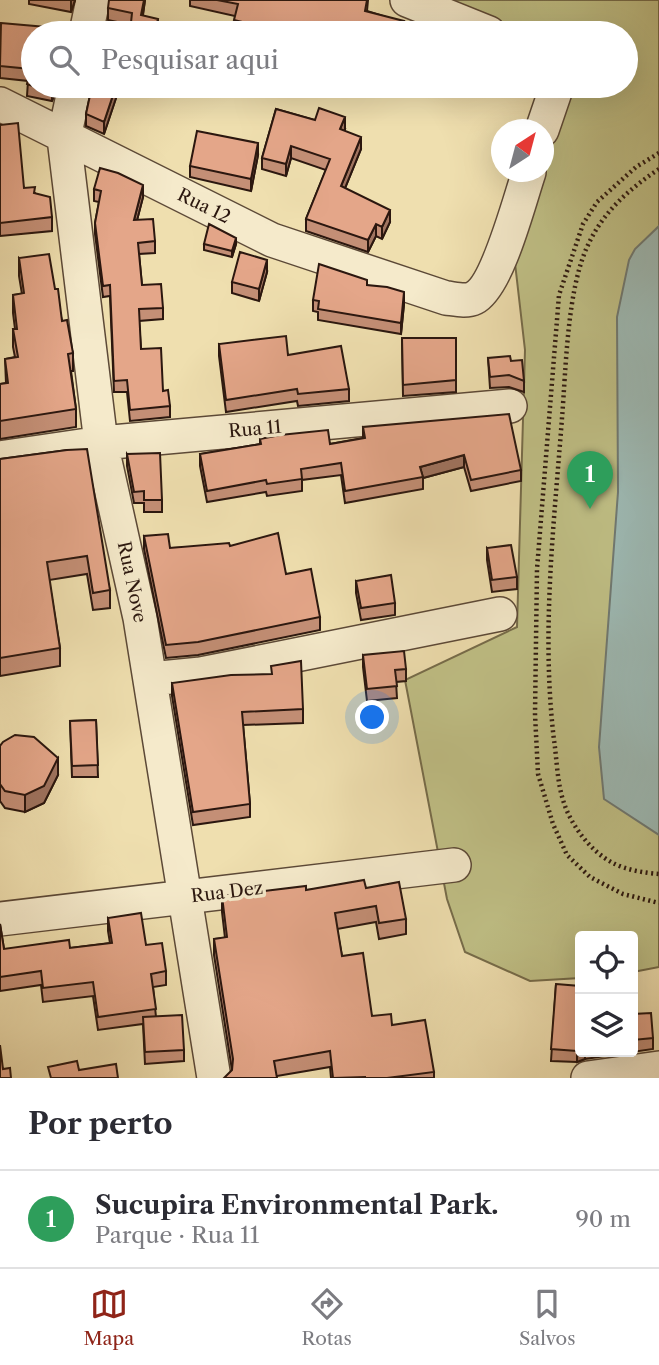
<!DOCTYPE html>
<html lang="pt">
<head>
<meta charset="utf-8">
<style>
	:root { --surface:#fff; --page:#f2f2f3; --text:#2b2b33; --muted:#7c7c81; --line:#e1e1e2; --accent:#8f2418 }
	body { margin:0; font-family:"Libre Caslon Text",serif; background:var(--page); color:var(--text) }
	.controls { position:absolute; right:21px; bottom:21px; display:grid; overflow:hidden; border-radius:7px; box-shadow:0 7px 28px #0002 }
	.controls button { width:63px; height:63px; display:grid; place-items:center; padding:0; border:0; border-bottom:2px solid var(--line); background:var(--surface); color:var(--text); font:35px sans-serif }
	.compass { position:absolute; left:491px; top:119px; width:63px; height:63px; border-radius:50%; background:var(--surface); box-shadow:0 7px 28px #0002; rotate:36deg }
	.you { position:absolute; left:373px; top:718px; width:24px; height:24px; margin:-18px; border:5px solid #fff; border-radius:50%; background:#1a73e8; box-shadow:0 0 0 10px #1a73e833 }
	.badge { display:grid; place-items:center; width:46px; height:46px; border-radius:50%; background:var(--accent); color:#fff; font-size:23px; font-weight:700 }
	.pin { position:absolute; translate:-50% -58px; filter:drop-shadow(0 2px 4px #0008) }
	.pin::after { content:''; position:absolute; top:37px; width:24px; height:21px; background:inherit; clip-path:polygon(0 0,100% 0,50% 100%) }
	.list { margin:0; padding:0; list-style:none }
	h2 { display:flex; justify-content:space-between; align-items:center; height:91px; margin:0; padding:0 28px; font-size:30px }
	h2 small { font-size:23px; font-weight:400; color:var(--muted) }
	.list li { display:grid; grid-template-columns:46px 1fr auto; gap:21px; align-items:center; box-sizing:border-box; height:98px; padding:0 28px; border-top:2px solid var(--line) }
	.list b { display:block; font-size:26px; white-space:nowrap }
	.list p { margin:0; font-size:23px; white-space:nowrap; color:var(--muted) }
	.list em { font-size:23px; font-style:normal; color:var(--muted) }
	.icon { flex:none; width:38px; height:38px; fill:none; stroke:currentColor; stroke-width:2; stroke-linecap:round; stroke-linejoin:round }
	.map { position:relative; flex:none; width:659px; height:1078px; overflow:hidden }
	.search { position:absolute; background:var(--surface); box-shadow:0 7px 28px #0002; left:21px; right:21px; top:21px; height:77px; display:flex; align-items:center; gap:18px; box-sizing:border-box; padding:0 24px; border-radius:38px; color:var(--muted); font-size:26px }
	.sheet { height:189px; background:var(--surface) }
	nav { display:flex; justify-content:space-around; align-items:center; box-sizing:border-box; height:98px; border-top:2px solid var(--line); background:var(--surface); font-size:19px; color:var(--muted) }
	nav a { display:grid; justify-items:center; gap:4px }
	nav .on { color:var(--accent) }
	.map>svg:first-child { display:block }
	.green { fill:#c0c086; stroke:#766c4a; stroke-width:2 }
	.water { fill:#9dbab5; stroke:#6f7973; stroke-width:2 }
	.lines { fill:none; stroke-linecap:round; stroke-linejoin:round }
	.minor-casing { stroke:#5c4937; stroke-width:36 }
	.path { stroke:#2b170f; stroke-width:4.5; stroke-dasharray:2 3.5; stroke-linecap:butt }
	.minor { stroke:#f5eacb; stroke-width:33 }
	.wall { fill:#c48f76; stroke:#2b170f; stroke-width:2 }
	.shaded-wall { fill:#a07460; stroke:#2b170f; stroke-width:2 }
	.building { fill:#e4a689; stroke:#2b170f; stroke-width:2 }
	.labels { text-anchor:middle; stroke-width:7; stroke-linejoin:round; paint-order:stroke }
	.street-label { font-size:18px; fill:#2b170f; stroke:#f5eacb }
</style>
</head>
<body>
<div class="map">
<svg width="659" height="1078" viewBox="0 0 659 1078">
	<rect width="100%" height="100%" fill="#efdfaf"/>
	<filter id="stains"><feTurbulence type="fractalNoise" baseFrequency=".00286" numOctaves="4"/><feColorMatrix values="0 0 0 0 .2 0 0 0 0 .09 0 0 0 0 .02 0 0 0 .5 -.17"/></filter>
	<radialGradient id="worn" r=".72"><stop offset=".6" stop-color="#630" stop-opacity="0"/><stop offset="1" stop-color="#630" stop-opacity=".3"/></radialGradient>
	<path class="green" d="M439 0H659V967L633 972V936H580V978L530 981 465 952 447 899 405 680 517 627 525 350 515 263 544 172V156L563 86H626V33H513Z"/>
	<path class="water" d="M659 226V835L604 799 599 747 618 492 617 317 629 260 635 249Z"/>
	<g class="lines">
		<g class="minor-casing">
			<path id="minor" d="M407 0 489 33
				M86 33 93 0
				M75 86 64 138 101 443 140 618 214 1078
				M0 104 272 240 446 298C455 299 466 302 474 298 498 286 520 198 529 172
				M542 130 557 86
				M0 458 101 443 510 406
				M150 679 201 674 500 614
				M0 919 454 865
				M588 1078 659 1068"/>
		</g>
		<path class="path" d="M659 153 636 167 597 202 583 224 559 295 537 569 535 714 538 774 553 824 567 855 590 877 623 894 659 903
			M659 169C629 189 603 212 588 245 567 289 566 369 562 418 554 525 541 632 554 740 557 760 557 783 564 803 571 825 591 852 613 863 626 870 645 873 659 874"/>
		<use href="#minor" class="minor"/>
	</g>
	<path class="wall" d="M29 0H75L71 12 29 4Z
		M145 0 143 15 158 32 157 33H130L131 25 108 20V8Z
		M190 0H368L367 11 437 33H239L234 32 235 16 190 6Z
		M0 30 33 33 57 86 52 101 27 96 28 81 0 78Z
		M92 86H120L104 134 86 126V114Z
		M187 86H207L206 91Z
		M420 86H444L442 92Z
		M276 109 345 129 344 131 361 149 345 188 390 222 382 239 376 236 368 252 306 231V219L326 170 291 158 286 176 262 169V158Z
		M0 125 24 188 35 193 52 217V231L0 236Z
		M258 155 251 191 190 177V166Z
		M94 189 143 197 137 220 155 241V253L139 254 142 285 163 308V319L139 321 141 349 170 406V417L130 421 127 392H114L110 296 103 297 95 234V223L99 202 94 201Z
		M204 244H236L232 257 204 250Z
		M19 258 55 289 62 321 73 353V371H71L76 409V427L0 439V384L6 383 5 359 15 357 13 347V329H15L13 313V295L22 294 19 276Z
		M267 272 259 301 232 293V282Z
		M367 285 404 304 401 334 318 320V312L313 311V300Z
		M402 338H456V392L403 396Z
		M219 344 288 355 349 389V401L298 406 297 401 226 412 219 356Z
		M488 358 511 361 524 381V392L509 387 490 388Z
		M363 427 521 470V481L471 491 464 467 423 478V489L345 503 341 475 302 480V491L267 496 266 492 207 502 200 466V454L260 444V439L330 444 363 438Z
		M67 450 110 590V608L93 610 87 574 49 580 60 648V666L0 676V459Z
		M127 454 162 500V512H144V503H134L127 466Z
		M144 536 170 548 230 546 286 574 320 617V630L198 655 166 658 144 549Z
		M487 548 517 577V589L492 592 487 560Z
		M356 581 395 603V615L361 620 356 593Z
		M363 655 406 669V681L396 682 397 698 367 701 363 667Z
		M172 683 303 709V723L243 725 250 804V817L193 825 172 696Z
		M96 720 98 777H72L70 721Z
		M0 746 58 775 44 803 25 812 5 808 0 801Z
		M366 888 406 919V934L379 939 376 922 337 929 342 956 372 1016 392 1025 434 1072V1078H331L330 1067 277 1076 232 1070 214 955V939L225 938 222 912V896L306 890Z
		M108 918 146 945 166 971V985L153 987 156 1017 184 1050V1061L145 1064 143 1024 98 1030 93 996 43 1002 41 985 0 991V924L4 949 70 948 110 943 108 931Z
		M556 984 580 1052H633V1014L653 1038V1049L585 1059 577 1062 551 1061Z"/>
	<path class="shaded-wall" d="M71 0H75L71 12Z
		M144 0H145L141 27V15Z
		M158 19V32L157 33H154Z
		M53 86H57L52 101V90Z
		M116 86H120L104 134V122Z
		M345 117V129L340 141V129Z
		M361 137V149L341 198V186Z
		M258 143V155L251 191V179Z
		M291 146V158L286 176V164Z
		M143 185V197L134 232V220Z
		M390 210V222L382 239V227Z
		M376 224V236L368 252V240Z
		M236 238V244L232 257V251Z
		M267 260V272L259 301V289Z
		M404 292V304L401 334V323Z
		M464 455V467L423 478 420 467Z
		M58 758V775L44 803 25 812V795Z
		M580 1049V1052H585V1059L577 1062V1051Z"/>
	<path class="building" d="M109 0H144L141 15 158 19 154 33H134L130 32 132 13 108 8Z
		M217 0H367L365 11 404 21 403 23 437 33H346L327 29 326 33H257L259 26 234 20 238 4Z
		M1 23 69 29 70 32V33H33V86L27 84 30 69 0 66Z
		M34 86H53L52 90Z
		M92 86H116L104 122 86 114Z
		M319 108 345 117 340 129 361 137 341 186 390 210 382 227 376 224 368 240 306 219 330 159 291 146 286 164 262 158 276 109 315 120Z
		M18 123 24 188 35 187 34 193 50 197 52 217 0 223V125Z
		M197 131 258 143 251 179 190 166Z
		M100 168 118 173 143 185 134 220 153 219 155 241 138 243 142 285 161 284 163 308 139 309 141 349 161 348 163 391 168 390 170 406 130 410 127 380 114 381 110 285 103 286 95 223 101 191 94 189Z
		M209 224 236 238 232 251 204 244Z
		M240 252 267 260 259 289 232 282Z
		M49 254 55 289H58L62 321 67 320 73 353 68 354 76 409 0 421V384L8 383 5 359 18 357 13 329H17L13 295 24 293 19 258Z
		M319 264 367 280V285L387 287 404 292 401 323 318 309 319 301 313 300Z
		M286 336 288 355 341 346 349 389 298 394 297 389 226 400 219 344Z
		M402 338H456V380L403 385Z
		M510 356 511 361 522 360 524 381 509 375 490 377 488 358Z
		M509 414 521 470 471 480 464 455 420 467 423 477 345 491 341 463 301 469 302 479 267 484 266 480 207 491 200 454 261 444 260 439 280 435 328 430 330 444 365 438 363 427Z
		M87 449 110 590 93 593 87 556 47 562 60 648 0 658V459L67 450Z
		M160 453 162 500H144V491L134 492 127 454Z
		M278 533 286 574 311 569 320 617 198 642 166 645 144 536 168 534 170 548 229 543 230 546Z
		M511 545 517 577 492 580 487 548Z
		M391 575 395 603 361 608 356 581Z
		M404 651 406 669 395 670 397 686 367 689 363 655Z
		M301 661 303 709 242 712 250 804 193 812 172 683 231 675 272 674 271 666Z
		M96 720 98 765 72 766 70 721Z
		M15 735 34 737 58 758 44 786 25 795 5 791 0 784V746L3 742Z
		M364 880 366 888 399 882 406 919 379 923 376 906 335 913 342 956 363 953 372 1016 391 1014 392 1025 425 1020 434 1072 387 1078H365V1077L333 1078 330 1051 274 1061 277 1078H224L232 1070 233 1059 214 939 227 937 222 896 306 886V890Z
		M141 913 146 945 162 943 166 971 151 974 156 1009 98 1017 93 982 43 988 41 971 0 977V924L4 949 69 940 70 948 112 943 108 918Z
		M556 984 580 986V1049L577 1051 551 1049Z
		M651 1013 653 1038 633 1040V1014Z
		M182 1015 184 1050 145 1052 143 1017Z
		M0 1045 3 1069 10 1068 11 1078H0Z
		M77 1061 79 1070 116 1064 118 1078H51L48 1067Z"/>
	<g class="labels">
		<g class="street-label">
			<text transform="translate(204 206) rotate(26)" y="6">Rua 12</text>
			<text transform="translate(255 429) rotate(-5)" y="6">Rua 11</text>
			<text transform="translate(132 582) rotate(78)" y="6">Rua Nove</text>
			<text transform="translate(227 892) rotate(-7)" y="6">Rua Dez</text>
		</g>
	</g>
	<rect width="100%" height="100%" filter="url(#stains)"/>
	<rect width="100%" height="100%" fill="url(#worn)"/>
</svg>
<div class="controls">
<button><svg class="icon" aria-label="locate" viewBox="0 0 24 24"><circle cx="12" cy="12" r="6"/><path d="M12 2v4M12 18v4M2 12h4M18 12h4"/></svg></button>
<button><svg class="icon" aria-label="layers" viewBox="0 0 24 24"><path d="M12 4l9 5-9 5-9-5zM3 14l9 5 9-5"/></svg></button>
</div>
<svg class="compass" viewBox="-18 -18 36 36"><path d="M0-13l5 13h-10z" fill="#e53935"/><path d="M0 13l5-13h-10z" fill="#7c7c81"/></svg>
<div class="you"></div>
<div class="pin badge" style="left:590px;top:509px;background:#2e9e5b">1</div>
<div class="search"><svg class="icon" aria-label="search" viewBox="0 0 24 24"><circle cx="10" cy="10" r="6"/><path d="M15 15l6 6"/></svg>Pesquisar aqui</div>
</div>
<section class="sheet">
<h2>Por perto<small></small></h2>
<ul class="list">
<li><span class="badge" style="background:#2e9e5b">1</span><div><b>Sucupira Environmental Park.</b><p>Parque · Rua 11</p></div><em>90 m</em></li>
</ul>
</section>
<nav>
<a class="on"><svg class="icon" aria-label="map" viewBox="0 0 24 24"><path d="M3 6l6-2 6 2 6-2v14l-6 2-6-2-6 2zM9 4v14M15 6v14"/></svg>Mapa</a>
<a><svg class="icon" aria-label="directions" viewBox="0 0 24 24"><path d="M12 3l9 9-9 9-9-9zM9 14v-3h6M13 9l2 2-2 2"/></svg>Rotas</a>
<a><svg class="icon" aria-label="saved" viewBox="0 0 24 24"><path d="M7 4h10v16l-5-4-5 4z"/></svg>Salvos</a>
</nav>
</body>
</html>
